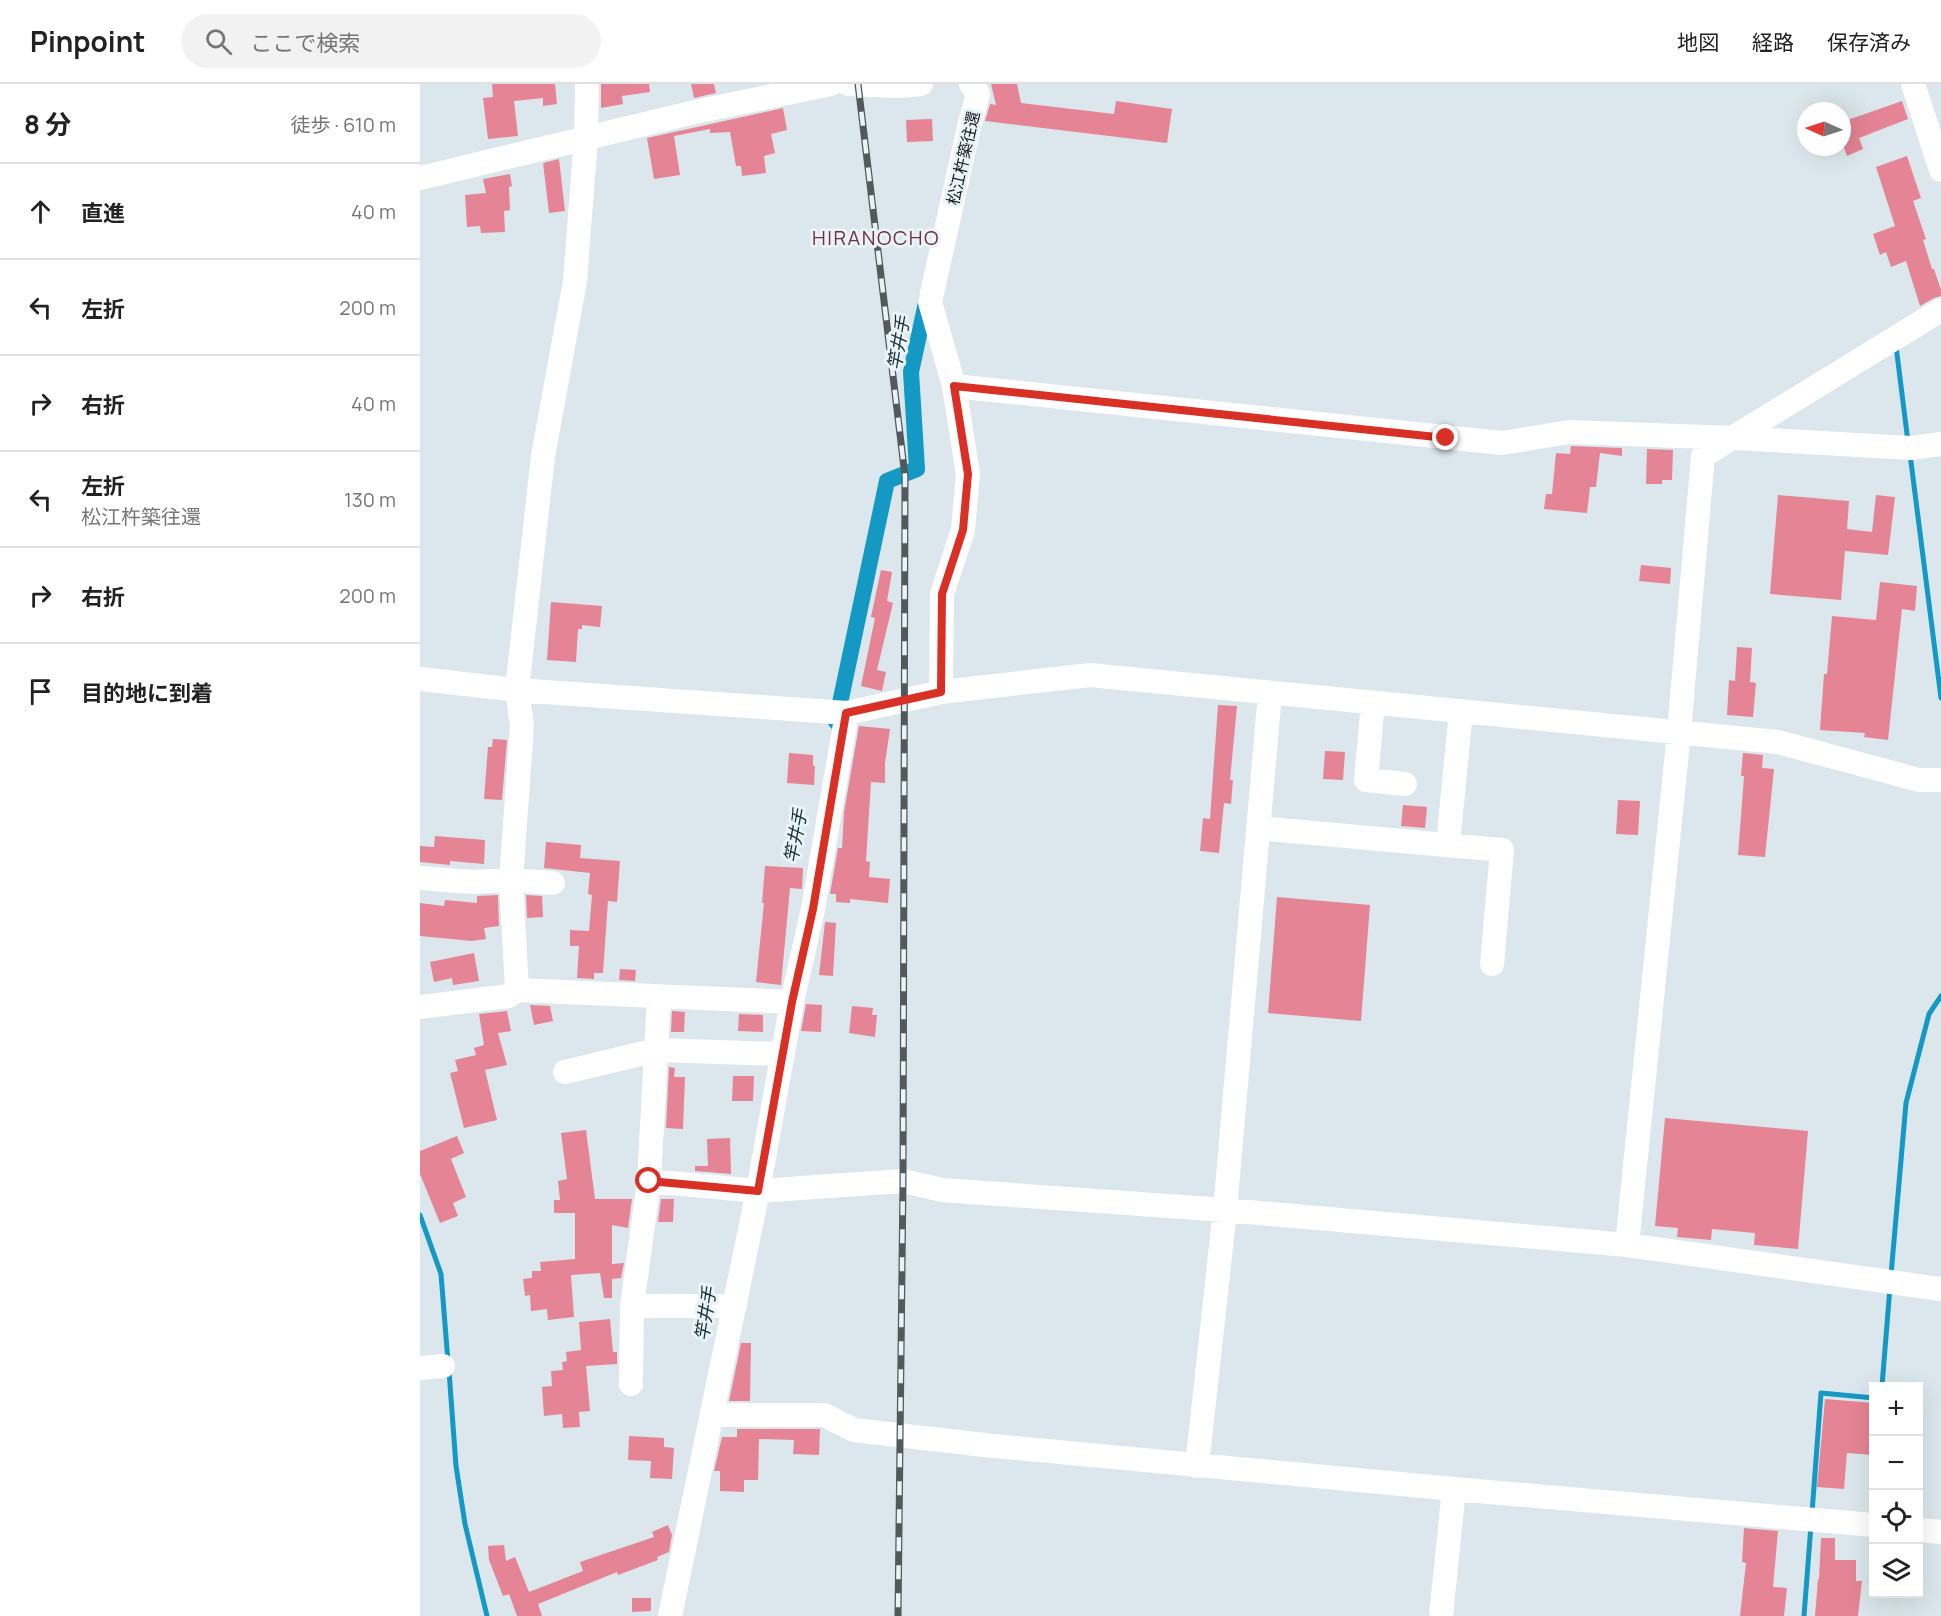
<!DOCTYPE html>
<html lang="ja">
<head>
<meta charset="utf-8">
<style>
	:root { --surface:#fff; --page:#f2f2f2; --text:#222; --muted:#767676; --line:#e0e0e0 }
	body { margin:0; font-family:Manrope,"Noto Sans JP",sans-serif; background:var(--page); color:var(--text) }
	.controls { position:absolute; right:18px; bottom:18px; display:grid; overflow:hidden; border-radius:0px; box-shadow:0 6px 24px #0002 }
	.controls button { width:54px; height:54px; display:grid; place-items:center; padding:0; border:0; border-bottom:2px solid var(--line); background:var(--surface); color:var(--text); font:30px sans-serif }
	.compass { position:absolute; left:1377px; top:18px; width:54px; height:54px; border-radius:50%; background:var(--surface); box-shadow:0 6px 24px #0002; rotate:273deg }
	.stop { position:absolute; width:18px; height:18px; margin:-14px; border:4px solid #d93025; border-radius:50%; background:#fff }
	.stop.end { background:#d93025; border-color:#fff; box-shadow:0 2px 6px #0008 }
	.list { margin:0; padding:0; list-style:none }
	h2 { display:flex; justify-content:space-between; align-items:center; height:78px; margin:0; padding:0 24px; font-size:26px }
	h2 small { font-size:20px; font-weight:400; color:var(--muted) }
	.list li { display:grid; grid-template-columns:39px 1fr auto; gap:18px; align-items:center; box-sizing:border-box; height:96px; padding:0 24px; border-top:2px solid var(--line) }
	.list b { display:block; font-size:22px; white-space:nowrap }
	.list p { margin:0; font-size:20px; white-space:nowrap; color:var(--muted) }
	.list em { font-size:20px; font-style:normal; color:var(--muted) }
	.icon { flex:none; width:33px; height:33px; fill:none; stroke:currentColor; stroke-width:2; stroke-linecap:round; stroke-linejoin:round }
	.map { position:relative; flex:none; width:1521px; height:1532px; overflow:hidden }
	header { display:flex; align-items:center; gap:36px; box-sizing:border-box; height:84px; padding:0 30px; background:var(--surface); border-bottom:2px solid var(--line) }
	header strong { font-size:28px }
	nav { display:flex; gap:33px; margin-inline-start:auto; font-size:21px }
	.search { width:420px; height:54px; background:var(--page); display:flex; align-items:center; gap:15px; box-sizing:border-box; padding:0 21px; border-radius:33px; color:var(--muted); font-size:22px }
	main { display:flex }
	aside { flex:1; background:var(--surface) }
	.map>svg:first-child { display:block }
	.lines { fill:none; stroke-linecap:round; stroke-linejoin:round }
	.stream { stroke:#1499c4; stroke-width:5 }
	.canal { stroke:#1499c4; stroke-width:16 }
	.building { fill:#e58495 }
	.minor { stroke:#fff; stroke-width:24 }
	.rail-casing { stroke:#52595c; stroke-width:7 }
	.rail { stroke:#e8f4f9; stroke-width:4.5; stroke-dasharray:14; stroke-linecap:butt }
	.route { stroke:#d93025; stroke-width:8 }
	.labels { text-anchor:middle; stroke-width:6; stroke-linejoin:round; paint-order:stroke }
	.street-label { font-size:16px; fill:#14181a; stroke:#e8f4f9 }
	.water-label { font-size:18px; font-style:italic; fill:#192d35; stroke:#e8f4f9 }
	.quarter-label { font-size:20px; letter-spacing:1.5px; fill:#742e3d; stroke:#e8f4f9 }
</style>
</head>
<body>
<header>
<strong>Pinpoint</strong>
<div class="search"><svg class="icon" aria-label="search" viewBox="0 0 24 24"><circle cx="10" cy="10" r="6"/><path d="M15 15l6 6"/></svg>ここで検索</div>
<nav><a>地図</a><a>経路</a><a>保存済み</a></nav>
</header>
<main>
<aside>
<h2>8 分<small>徒歩 · 610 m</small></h2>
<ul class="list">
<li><svg class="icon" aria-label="ahead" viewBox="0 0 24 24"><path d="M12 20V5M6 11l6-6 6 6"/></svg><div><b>直進</b></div><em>40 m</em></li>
<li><svg class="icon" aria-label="left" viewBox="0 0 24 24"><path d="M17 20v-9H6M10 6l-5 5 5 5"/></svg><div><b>左折</b></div><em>200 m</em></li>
<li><svg class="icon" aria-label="right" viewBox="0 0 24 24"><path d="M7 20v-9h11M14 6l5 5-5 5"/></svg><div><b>右折</b></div><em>40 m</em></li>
<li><svg class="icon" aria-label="left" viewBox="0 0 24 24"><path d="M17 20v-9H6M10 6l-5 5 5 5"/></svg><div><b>左折</b><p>松江杵築往還</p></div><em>130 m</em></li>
<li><svg class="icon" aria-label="right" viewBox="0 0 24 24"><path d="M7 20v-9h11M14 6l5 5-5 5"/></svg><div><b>右折</b></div><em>200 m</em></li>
<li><svg class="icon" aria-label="arrive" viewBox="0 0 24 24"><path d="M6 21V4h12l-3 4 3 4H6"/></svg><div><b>目的地に到着</b></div></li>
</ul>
</aside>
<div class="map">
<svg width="1521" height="1532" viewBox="0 0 1521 1532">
	<rect width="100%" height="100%" fill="#dbe7ec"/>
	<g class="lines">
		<path class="stream" d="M1478 261 1476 262 1488 358
			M1490 370 1521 614
			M0 1131 21 1190 28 1278
			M1471 1191 1486 1019 1509 930 1521 912
			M29 1287 36 1382 45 1440 67 1532
			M1462 1302 1470 1203
			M1392 1429 1401 1309 1454 1314
			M1384 1532 1391 1441"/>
		<path class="canal" d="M416 638 467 397 497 385 491 288 507 214"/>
	</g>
	<path class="building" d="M72 0H135L137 20 123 22V14L94 17 98 52 68 55 63 14 73 13Z
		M181 0H229L230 8 202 12 203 20 181 24Z
		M271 0H294L296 9 274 14Z
		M571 0H597L601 19 694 30 696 17 752 25 747 59 565 37 570 20 576 21Z
		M1482 17 1488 35 1439 54 1443 65 1427 72 1422 58V38Z
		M363 24 367 46 351 50 355 69 344 72 346 89 322 92 321 82H316L310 48 290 49V45L254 52 260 91 234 95 227 54Z
		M512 35 513 57 487 58 486 36Z
		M1487 72 1501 114 1493 117 1506 155 1503 156 1512 185H1514L1521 206V212L1514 214 1500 222 1486 177 1471 183 1466 168 1460 171 1453 150 1475 142 1456 83Z
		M139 75 145 127 129 129 123 79Z
		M90 90 92 102 89 103 90 126 84 127 85 148 61 149 60 142 47 143 45 111 66 109 63 95Z
		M1151 362 1202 364V372L1180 369 1176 403H1170L1167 429 1124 425 1126 410H1132L1136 369 1150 370Z
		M1227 365 1253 366 1252 396H1242V400H1226Z
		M1358 411 1429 417 1427 445 1452 448 1456 411 1475 413 1468 471 1425 467 1421 516 1350 510Z
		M1221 481 1251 484 1250 500 1219 497Z
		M461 486 472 488 467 517 473 519 457 586 466 588 462 607 441 602 455 534 451 533Z
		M1460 498 1497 502 1495 527 1482 525 1468 656 1444 653 1445 649 1400 646 1404 590H1407L1412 532 1456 536Z
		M131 518 182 522 180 543 162 541V545H158L156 578 127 576Z
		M1317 563 1332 564 1330 598 1336 599 1333 633 1307 631 1309 596 1315 597Z
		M798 621 817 622 810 696H813L811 720 804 719 799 769 780 767 783 734 790 735Z
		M439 642 470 645 465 679V699L451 698 446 777 450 778 449 793 470 795 468 819 430 815V819L416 818V810H410L418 764H422L424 728Z
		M73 655 87 656 82 716 64 715 68 663H72Z
		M905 667 925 668 923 696 903 695Z
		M369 669 393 671V682H395L394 701 367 699Z
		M1323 669 1343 671 1342 684 1354 685 1345 773 1318 771 1324 692H1321Z
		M1198 716 1220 717 1218 751 1196 750Z
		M983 721 1007 723 1005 744 981 742Z
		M15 752 65 756 64 780 30 777V781L0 778V762L14 763Z
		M126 758 161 761 160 774 200 777 197 818 188 817 183 889H174V895L157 894 159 862H150V846L169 847 172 811 168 810 170 789 124 784Z
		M345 782 383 784 382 805 370 804 361 901 336 898 344 819H342Z
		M78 811 79 842 64 844 66 855 52 857 0 852V819L24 822 25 816 57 819V812Z
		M106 811 122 812 123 833 107 834Z
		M857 813 950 821 941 937 848 929Z
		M405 838 416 839 413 892 399 891Z
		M54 869 59 897 33 901 32 894 14 898 10 878Z
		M200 885 216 886 215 897 199 896Z
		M386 920 402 921 401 948 381 947Z
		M110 921 130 922 133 937 114 941Z
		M432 922 453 924 452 931H457L455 953 429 949Z
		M87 927 91 947 78 949 87 981 65 986 77 1036 44 1044 30 989 38 987 35 976 56 971 54 964 64 961 59 930Z
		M252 927 265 928 264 948H251Z
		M319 930 343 931V948L318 947Z
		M249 983 255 984 254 993H265L263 1045 246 1044Z
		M313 992H334L333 1017H312Z
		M1245 1034 1388 1047 1378 1165 1334 1161 1335 1149 1292 1145 1291 1156 1257 1153 1258 1144 1235 1142Z
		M166 1046 175 1115H212L208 1144 192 1141V1180L204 1179 201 1194 192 1195V1214H184L180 1189 151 1191 154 1233 128 1236 127 1225 111 1227 110 1211 105 1212 103 1195 112 1194V1187H121L120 1178 155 1175V1129H134V1116H140L138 1097 147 1095 141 1049Z
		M37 1052 44 1069 31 1075 46 1113 33 1119 38 1132 20 1139 0 1090V1067Z
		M310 1054 311 1090 275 1087V1082H288L287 1055Z
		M241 1115H254L253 1138H238Z
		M190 1235 193 1268H197V1280L166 1282 170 1327 159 1328 160 1343 143 1344 142 1330 124 1332 122 1303 132 1302 131 1287 143 1286 142 1278 147 1277 146 1268 161 1266 159 1238Z
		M321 1259H331L330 1317H309Z
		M1405 1315 1454 1319 1451 1356H1454V1371L1427 1369 1424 1405 1397 1403Z
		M317 1345H400L399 1371 373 1370 374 1356 339 1355 338 1396H324V1408L300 1407V1387H294L302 1353H317Z
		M209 1352 244 1354V1363L254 1364 252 1395 230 1394 231 1377 208 1376Z
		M248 1441 252 1451 249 1468 237 1473 238 1476 198 1491 197 1488 118 1520 122 1532H97L89 1510 83 1512 69 1476 68 1462 84 1461 86 1477 95 1473 109 1508 163 1487 160 1478 234 1453 232 1448Z
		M1324 1444 1358 1447 1353 1503 1367 1504 1364 1532H1320L1326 1479 1322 1478Z
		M1401 1454H1415V1476H1436V1497H1442L1438 1532H1395L1398 1495H1399Z
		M212 1514H231V1527L212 1528Z"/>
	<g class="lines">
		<path class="minor" d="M167 0 166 54 155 197 123 372 97 606 102 642 91 796 97 906 372 918
			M428 0 479 2 501 0
			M1493 0 1521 86
			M0 94 275 28 411 0
			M534 302 1082 359 1149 348 1315 354 1491 364 1521 360
			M0 595 97 606 427 629 521 608 670 591 1358 658 1499 696H1521
			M521 608 522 510 543 446 548 390 534 302 510 218 549 43 558 10 551 0
			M953 619 946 696 985 700
			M838 744 1082 766 1072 880
			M1028 760 1041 627
			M0 794 52 798 91 796 133 799
			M0 923 89 912 97 906
			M145 988 237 966 363 970
			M229 1097 338 1107 483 1097 522 1106 805 1126 1207 1161 1521 1205
			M1207 1161 1259 648 1283 372 1521 226
			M212 1222H315
			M0 1284 23 1282
			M211 1300 212 1222 229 1097 239 912
			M292 1331H404L434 1346 564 1361 1034 1405 1454 1441
			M777 1382 805 1126 850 609
			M1498 1446 1521 1448
			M250 1532 338 1107 372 918 393 825 427 629
			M1021 1532 1034 1405"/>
		<g class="rail-casing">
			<path id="rail" d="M438 0 485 392 483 1097 478 1532"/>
		</g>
		<use href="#rail" class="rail"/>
	</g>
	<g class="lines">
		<path class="route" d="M229 1097 338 1107 372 918 393 825 426 629 521 608 522 510 543 446 548 390 534 302 1026 354"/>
	</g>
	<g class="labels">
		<g class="street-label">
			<text transform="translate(543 74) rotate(-77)" y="6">松江杵築往還</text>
		</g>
		<g class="water-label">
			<text transform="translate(479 259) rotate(-80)" y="6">竿井手</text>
			<text transform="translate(376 752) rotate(-79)" y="6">竿井手</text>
			<text transform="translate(286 1230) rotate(-81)" y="6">竿井手</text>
		</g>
		<g class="quarter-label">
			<text x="456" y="161">HIRANOCHO</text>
		</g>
	</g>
</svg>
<div class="controls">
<button>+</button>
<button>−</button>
<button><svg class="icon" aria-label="locate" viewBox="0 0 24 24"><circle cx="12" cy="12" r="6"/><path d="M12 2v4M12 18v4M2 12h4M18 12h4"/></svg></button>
<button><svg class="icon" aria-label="layers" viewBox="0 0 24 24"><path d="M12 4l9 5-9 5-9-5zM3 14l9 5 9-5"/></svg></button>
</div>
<svg class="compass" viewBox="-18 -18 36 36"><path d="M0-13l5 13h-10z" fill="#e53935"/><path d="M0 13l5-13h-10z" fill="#767676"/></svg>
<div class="stop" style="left:229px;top:1097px"></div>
<div class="stop end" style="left:1026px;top:354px"></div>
</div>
</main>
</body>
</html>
